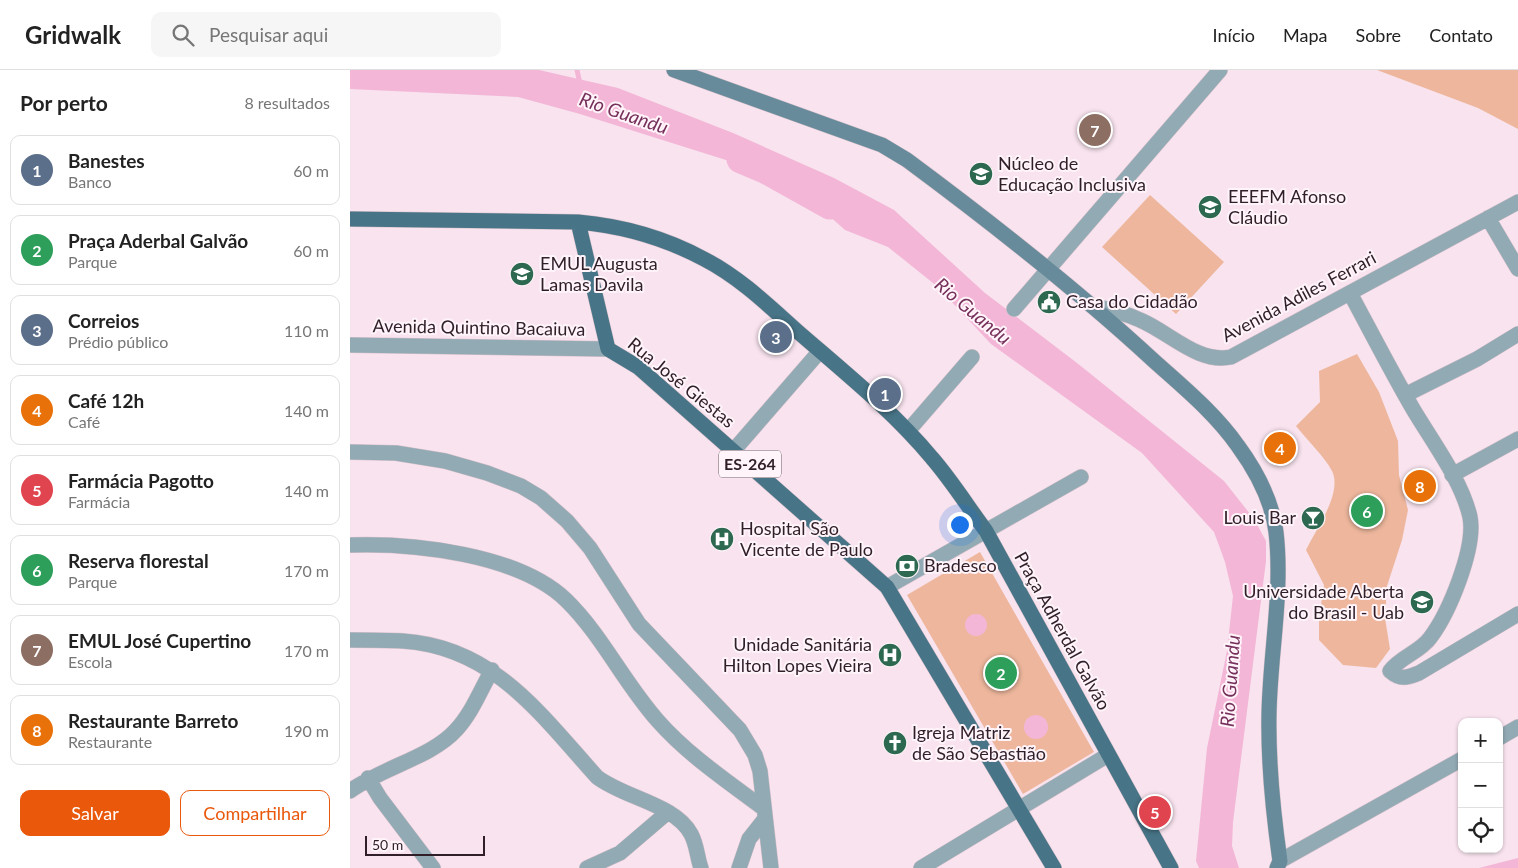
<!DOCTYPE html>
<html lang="pt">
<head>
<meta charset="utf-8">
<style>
	:root { --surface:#fff; --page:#f6f6f6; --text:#222; --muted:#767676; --line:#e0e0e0; --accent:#ea580c }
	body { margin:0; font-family:Lato,sans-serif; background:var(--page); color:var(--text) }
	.controls { position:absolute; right:15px; bottom:15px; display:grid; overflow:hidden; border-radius:10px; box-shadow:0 1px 4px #0004 }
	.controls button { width:45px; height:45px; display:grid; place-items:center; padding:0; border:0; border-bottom:1px solid var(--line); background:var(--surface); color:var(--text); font:25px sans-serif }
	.scale { position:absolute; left:15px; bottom:12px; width:120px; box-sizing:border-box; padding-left:5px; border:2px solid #301e28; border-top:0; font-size:14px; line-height:18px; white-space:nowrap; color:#301e28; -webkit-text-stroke:4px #fff4f9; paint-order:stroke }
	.you { position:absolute; left:609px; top:454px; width:18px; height:18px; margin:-12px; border:4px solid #fff; border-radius:50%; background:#1a73e8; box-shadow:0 0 0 8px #1a73e833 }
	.badge { display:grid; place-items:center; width:32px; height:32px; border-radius:50%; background:var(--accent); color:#fff; font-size:16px; font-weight:700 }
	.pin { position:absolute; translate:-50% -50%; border:2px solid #fff; box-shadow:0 1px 5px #0006 }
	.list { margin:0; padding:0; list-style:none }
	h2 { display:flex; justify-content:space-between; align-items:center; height:65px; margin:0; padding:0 20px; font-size:21px }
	h2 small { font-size:16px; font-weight:400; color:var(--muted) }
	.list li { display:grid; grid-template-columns:32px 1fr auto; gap:15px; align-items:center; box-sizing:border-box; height:70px; margin:0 10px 10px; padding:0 10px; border:1px solid var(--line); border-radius:10px }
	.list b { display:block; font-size:19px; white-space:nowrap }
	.list p { margin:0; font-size:16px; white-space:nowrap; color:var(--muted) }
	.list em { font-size:16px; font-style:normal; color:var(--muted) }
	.actions { display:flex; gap:10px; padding:15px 20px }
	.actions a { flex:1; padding:11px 0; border:1px solid var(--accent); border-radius:10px; text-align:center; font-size:18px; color:var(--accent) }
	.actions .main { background:var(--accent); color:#fff }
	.icon { flex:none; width:28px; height:28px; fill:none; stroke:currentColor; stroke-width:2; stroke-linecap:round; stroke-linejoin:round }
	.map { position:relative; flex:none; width:1168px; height:798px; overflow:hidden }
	header { display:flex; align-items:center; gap:30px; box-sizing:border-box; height:70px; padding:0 25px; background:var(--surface); border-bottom:1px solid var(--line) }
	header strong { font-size:24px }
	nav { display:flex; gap:28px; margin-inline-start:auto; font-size:18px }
	.search { width:350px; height:45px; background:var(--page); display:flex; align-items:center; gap:12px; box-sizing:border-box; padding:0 18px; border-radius:10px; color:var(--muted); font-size:19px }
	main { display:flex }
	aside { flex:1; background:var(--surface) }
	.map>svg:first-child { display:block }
	.green { fill:#eeb79d }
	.water { fill:#f3b6d7 }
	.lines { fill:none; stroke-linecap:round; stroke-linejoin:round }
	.stream { stroke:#f3b6d7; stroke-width:5 }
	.river { stroke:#f3b6d7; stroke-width:29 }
	.street-casing { stroke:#d4c0ca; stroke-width:16 }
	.secondary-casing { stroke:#d4c0ca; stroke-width:16 }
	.primary-casing { stroke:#d4c0ca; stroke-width:16 }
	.street { stroke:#92aab4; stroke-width:15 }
	.secondary { stroke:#678b9a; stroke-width:15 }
	.primary { stroke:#477486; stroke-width:15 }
	.labels { text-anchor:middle; stroke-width:4; stroke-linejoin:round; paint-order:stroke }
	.shield { fill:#fff4f9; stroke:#6e5e67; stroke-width:1 }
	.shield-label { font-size:16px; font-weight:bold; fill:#301e28 }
	.poi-label { font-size:18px; fill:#301e28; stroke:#fff4f9; text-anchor:start }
	.street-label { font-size:18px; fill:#301e28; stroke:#fff4f9 }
	.water-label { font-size:19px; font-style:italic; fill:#76305b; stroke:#fff4f9 }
</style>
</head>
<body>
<header>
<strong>Gridwalk</strong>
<div class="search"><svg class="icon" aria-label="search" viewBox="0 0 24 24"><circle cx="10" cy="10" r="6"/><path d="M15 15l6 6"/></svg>Pesquisar aqui</div>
<nav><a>Início</a><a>Mapa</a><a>Sobre</a><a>Contato</a></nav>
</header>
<main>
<aside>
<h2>Por perto<small>8 resultados</small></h2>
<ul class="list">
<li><span class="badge" style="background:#5c6f8a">1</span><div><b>Banestes</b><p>Banco</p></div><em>60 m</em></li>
<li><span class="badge" style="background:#2e9e5b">2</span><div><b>Praça Aderbal Galvão</b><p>Parque</p></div><em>60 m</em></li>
<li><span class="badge" style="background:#5c6f8a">3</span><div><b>Correios</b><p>Prédio público</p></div><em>110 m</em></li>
<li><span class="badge" style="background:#e8710a">4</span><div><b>Café 12h</b><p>Café</p></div><em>140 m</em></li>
<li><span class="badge" style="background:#e0444e">5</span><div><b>Farmácia Pagotto</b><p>Farmácia</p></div><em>140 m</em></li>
<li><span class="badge" style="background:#2e9e5b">6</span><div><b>Reserva florestal</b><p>Parque</p></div><em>170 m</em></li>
<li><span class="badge" style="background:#8d6e63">7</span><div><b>EMUL José Cupertino</b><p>Escola</p></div><em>170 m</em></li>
<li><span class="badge" style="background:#e8710a">8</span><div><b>Restaurante Barreto</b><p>Restaurante</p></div><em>190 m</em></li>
</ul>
<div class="actions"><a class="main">Salvar</a><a>Compartilhar</a></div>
</aside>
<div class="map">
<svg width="1168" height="798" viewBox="0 0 1168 798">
	<rect width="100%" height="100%" fill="#f8e3ee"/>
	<path class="green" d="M1027 0H1168V59L1128 38Z
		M800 125 874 192 826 244 752 177Z
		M1007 284 1029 322 1048 371 1049 405 1058 440 1052 470 1037 516 1035 548 1040 579 1026 598 993 595 969 570V548L974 515 956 480C965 461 993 423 982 401 975 387 956 369 946 356L970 332 969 301Z
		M630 482 744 682 673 724 557 525Z"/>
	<path class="water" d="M0 0H189L268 18 383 63 484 108 544 140 635 223 727 293 874 411 904 449 916 471V491L883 752 882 776 889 798H849L846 791 857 678 877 581 883 526 875 492 864 462 792 383 641 274 588 217 538 177 495 160 439 110 230 44 168 27 0 19Z
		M615 555a11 11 0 1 1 22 0a11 11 0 1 1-22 0Z
		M674 657a12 12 0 1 1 24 0a12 12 0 1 1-24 0Z
		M1168 788V798H1129Z"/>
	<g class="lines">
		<path class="stream" d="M227 0 230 14"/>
		<path class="river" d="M391 89 417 100 480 135"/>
		<g class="street-casing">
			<path id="street" d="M1138 148 1168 199
				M1000 223C1021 262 1041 301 1063 339 1082 371 1112 411 1120 447 1126 478 1099 543 1080 568 1070 582 1050 587 1040 601 1050 610 1057 608 1069 603L1168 544
				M742 236C759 239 775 243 790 250 819 262 848 294 881 287L1168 132
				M664 239 870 0
				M0 275 258 279
				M1055 325 1127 289 1168 264
				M558 361 622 287
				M384 380 470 281
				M0 382 46 383 95 391 137 403 171 416 191 428 217 451 240 478 289 554 390 660 405 685 410 701 421 798
				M1102 405 1168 369
				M0 475C64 473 168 484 216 530 252 565 274 613 308 651 338 685 377 711 413 738
				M537 517 731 407
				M0 570C18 570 36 570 53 571 144 577 191 645 247 707 274 728 325 734 341 764 347 775 347 787 351 798
				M1149 668 1168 657
				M18 708 30 728 83 798
				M0 721C31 698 82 687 106 660 122 643 131 619 142 600
				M930 791 1112 689
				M237 798 270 783 318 742
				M389 798 399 769 414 750
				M571 798 758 685"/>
		</g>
		<g class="secondary-casing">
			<path id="secondary" d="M324 0 532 75 557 90C642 153 725 218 803 290 833 317 865 343 888 376 907 402 922 430 926 462 933 522 920 584 919 644 918 694 923 742 930 791L927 798"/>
		</g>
		<g class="primary-casing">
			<path id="primary" d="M0 149 228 152C273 156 315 168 354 189 389 207 418 235 447 261 493 301 543 341 582 388 602 411 618 437 636 461L821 798
				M228 152 258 279 288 297 537 517 704 798"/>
		</g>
		<use href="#street" class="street"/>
		<use href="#secondary" class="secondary"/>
		<use href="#primary" class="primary"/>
	</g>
	<defs>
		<g id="school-disc" transform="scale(1.25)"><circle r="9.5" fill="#2d6851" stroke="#fff4f9"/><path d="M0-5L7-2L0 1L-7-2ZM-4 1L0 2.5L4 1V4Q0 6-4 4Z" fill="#fff"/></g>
		<g id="civic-disc" transform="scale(1.25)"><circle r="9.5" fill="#2d6851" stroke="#fff4f9"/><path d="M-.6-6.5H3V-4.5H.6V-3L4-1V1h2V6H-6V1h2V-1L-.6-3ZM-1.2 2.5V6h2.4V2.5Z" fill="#fff"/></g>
		<g id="bar-disc" transform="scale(1.25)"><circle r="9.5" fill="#2d6851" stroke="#fff4f9"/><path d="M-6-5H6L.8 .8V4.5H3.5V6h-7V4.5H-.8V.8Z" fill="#fff"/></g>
		<g id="hospital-disc" transform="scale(1.25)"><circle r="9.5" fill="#2d6851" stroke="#fff4f9"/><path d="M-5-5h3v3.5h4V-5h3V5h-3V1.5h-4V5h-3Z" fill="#fff"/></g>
		<g id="bank-disc" transform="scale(1.25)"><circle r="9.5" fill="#2d6851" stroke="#fff4f9"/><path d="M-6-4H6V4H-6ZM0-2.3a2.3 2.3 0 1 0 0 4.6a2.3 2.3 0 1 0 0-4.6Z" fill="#fff"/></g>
		<g id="university-disc" transform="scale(1.25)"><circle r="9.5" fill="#2d6851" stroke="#fff4f9"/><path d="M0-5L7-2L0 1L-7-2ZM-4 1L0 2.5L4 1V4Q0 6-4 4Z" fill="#fff"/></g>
		<g id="church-disc" transform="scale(1.25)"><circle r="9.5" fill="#2d6851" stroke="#fff4f9"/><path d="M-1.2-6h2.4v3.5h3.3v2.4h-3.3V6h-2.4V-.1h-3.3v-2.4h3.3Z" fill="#fff"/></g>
	</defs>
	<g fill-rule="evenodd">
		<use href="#school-disc" x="631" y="104"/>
		<use href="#school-disc" x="860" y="137"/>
		<use href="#school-disc" x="172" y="204"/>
		<use href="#civic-disc" x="699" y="232"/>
		<use href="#bar-disc" x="963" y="448"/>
		<use href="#hospital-disc" x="372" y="469"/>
		<use href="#bank-disc" x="557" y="496"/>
		<use href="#university-disc" x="1072" y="532"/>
		<use href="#hospital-disc" x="540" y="585"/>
		<use href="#church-disc" x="545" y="673"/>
	</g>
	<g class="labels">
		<rect class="shield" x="369" y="380.5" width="62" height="27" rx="4"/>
		<g class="shield-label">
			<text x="400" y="400">ES-264</text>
		</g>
		<g class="poi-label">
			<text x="648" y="100">Núcleo de<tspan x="648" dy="21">Educação Inclusiva</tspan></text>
			<text x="878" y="133">EEEFM Afonso<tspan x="878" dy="21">Cláudio</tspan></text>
			<text x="190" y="200">EMUL Augusta<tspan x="190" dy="21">Lamas Davila</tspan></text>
			<text x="716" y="238">Casa do Cidadão</text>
			<text x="946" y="454" text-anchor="end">Louis Bar</text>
			<text x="390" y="465">Hospital São<tspan x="390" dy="21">Vicente de Paulo</tspan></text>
			<text x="574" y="502">Bradesco</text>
			<text x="1054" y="528" text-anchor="end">Universidade Aberta<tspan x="1054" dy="21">do Brasil - Uab</tspan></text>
			<text x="522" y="581" text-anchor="end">Unidade Sanitária<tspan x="522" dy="21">Hilton Lopes Vieira</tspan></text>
			<text x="562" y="669">Igreja Matriz<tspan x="562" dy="21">de São Sebastião</tspan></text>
		</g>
		<g class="street-label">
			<text transform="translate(949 227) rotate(-28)" y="6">Avenida Adiles Ferrari</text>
			<text transform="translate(129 258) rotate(1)" y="6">Avenida Quintino Bacaiuva</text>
			<text transform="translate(331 313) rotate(39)" y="6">Rua José Giestas</text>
			<text transform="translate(712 561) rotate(61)" y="6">Praça Adherdal Galvão</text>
		</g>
		<g class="water-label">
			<text transform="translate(274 43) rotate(19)" y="7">Rio Guandu</text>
			<text transform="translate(623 241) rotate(40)" y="7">Rio Guandu</text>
			<text transform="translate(880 611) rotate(-86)" y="7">Rio Guandu</text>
		</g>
	</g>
</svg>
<div class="controls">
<button>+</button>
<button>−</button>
<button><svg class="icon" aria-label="locate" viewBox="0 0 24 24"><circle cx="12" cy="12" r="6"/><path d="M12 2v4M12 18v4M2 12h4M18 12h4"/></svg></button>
</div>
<div class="scale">50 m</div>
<div class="you"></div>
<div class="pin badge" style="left:535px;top:324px;background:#5c6f8a">1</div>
<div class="pin badge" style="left:651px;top:603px;background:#2e9e5b">2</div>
<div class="pin badge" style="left:426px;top:267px;background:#5c6f8a">3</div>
<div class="pin badge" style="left:930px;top:378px;background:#e8710a">4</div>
<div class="pin badge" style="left:805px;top:742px;background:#e0444e">5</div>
<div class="pin badge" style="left:1017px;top:441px;background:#2e9e5b">6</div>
<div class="pin badge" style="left:745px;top:60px;background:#8d6e63">7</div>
<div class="pin badge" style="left:1070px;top:416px;background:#e8710a">8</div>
</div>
</main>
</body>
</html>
